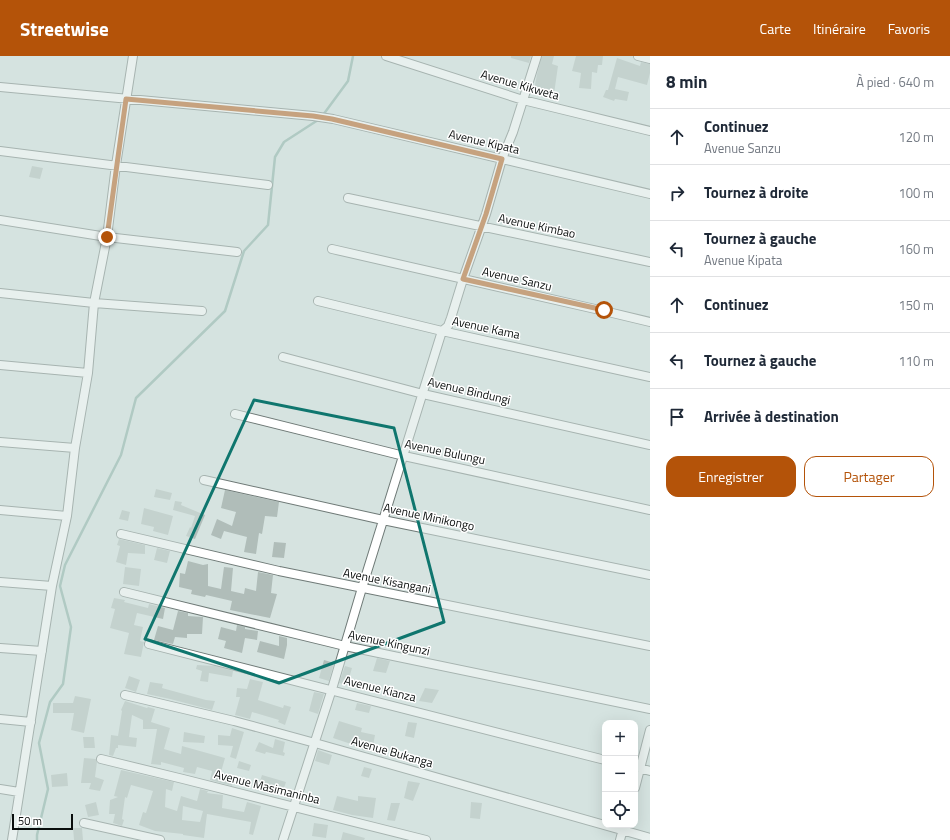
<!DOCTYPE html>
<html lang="fr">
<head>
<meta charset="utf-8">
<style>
	:root { --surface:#fff; --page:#f6f6f7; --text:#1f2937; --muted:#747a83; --line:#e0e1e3; --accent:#b45309 }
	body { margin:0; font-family:"Titillium Web",sans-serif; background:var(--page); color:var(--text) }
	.controls { position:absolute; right:12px; bottom:12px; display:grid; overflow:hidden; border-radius:8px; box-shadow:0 4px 16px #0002 }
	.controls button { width:36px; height:36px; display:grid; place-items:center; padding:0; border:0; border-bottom:1px solid var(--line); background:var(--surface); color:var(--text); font:20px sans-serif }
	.scale { position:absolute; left:12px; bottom:10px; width:61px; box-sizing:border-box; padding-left:4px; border:2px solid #0a0e0d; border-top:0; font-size:11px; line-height:14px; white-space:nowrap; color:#0a0e0d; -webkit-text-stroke:3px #fff; paint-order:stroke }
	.stop { position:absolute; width:12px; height:12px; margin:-9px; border:3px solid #b45309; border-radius:50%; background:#fff }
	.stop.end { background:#b45309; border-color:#fff; box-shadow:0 1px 4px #0008 }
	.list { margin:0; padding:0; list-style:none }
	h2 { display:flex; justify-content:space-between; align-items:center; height:52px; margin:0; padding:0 16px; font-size:17px }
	h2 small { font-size:13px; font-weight:400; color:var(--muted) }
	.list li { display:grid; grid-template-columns:26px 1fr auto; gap:12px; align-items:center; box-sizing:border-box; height:56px; padding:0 16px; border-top:1px solid var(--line) }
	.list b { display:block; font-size:15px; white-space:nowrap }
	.list p { margin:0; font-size:13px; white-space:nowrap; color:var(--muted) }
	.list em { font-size:13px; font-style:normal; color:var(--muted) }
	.actions { display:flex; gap:8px; padding:12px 16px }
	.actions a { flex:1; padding:9px 0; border:1px solid var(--accent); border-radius:12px; text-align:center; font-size:14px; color:var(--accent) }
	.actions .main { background:var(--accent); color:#fff }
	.icon { flex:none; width:22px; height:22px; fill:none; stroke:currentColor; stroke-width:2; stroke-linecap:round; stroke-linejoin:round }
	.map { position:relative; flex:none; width:650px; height:784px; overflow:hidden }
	header { display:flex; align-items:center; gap:24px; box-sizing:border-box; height:56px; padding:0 20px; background:var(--accent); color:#fff }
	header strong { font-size:19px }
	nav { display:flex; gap:22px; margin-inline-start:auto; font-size:14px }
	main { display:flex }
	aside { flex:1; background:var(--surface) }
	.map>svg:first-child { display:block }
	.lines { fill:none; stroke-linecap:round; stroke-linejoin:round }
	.stream { stroke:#84aaa1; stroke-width:2.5 }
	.building { fill:#b0bdb9; fill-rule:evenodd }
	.minor-casing { stroke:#6f7a77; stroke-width:10 }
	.minor { stroke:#fff; stroke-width:8 }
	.route { stroke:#b45309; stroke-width:5 }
	.marked { fill:none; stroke:#0f766e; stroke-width:3; stroke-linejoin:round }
	.labels { text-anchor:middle; stroke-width:3; stroke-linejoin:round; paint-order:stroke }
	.street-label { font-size:12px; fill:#0a0e0d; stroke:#fff }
</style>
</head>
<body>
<header>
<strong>Streetwise</strong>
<nav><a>Carte</a><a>Itinéraire</a><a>Favoris</a></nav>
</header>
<main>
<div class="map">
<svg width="650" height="784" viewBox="0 0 650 784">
	<rect width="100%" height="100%" fill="#d6e3e0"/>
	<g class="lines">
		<path class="stream" d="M323 59 348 25 353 0
			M37 784V779L48 733 39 687 50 646 63 628 71 571 60 530 65 509 121 399 136 342 225 255 244 195 268 169 275 101 284 86 318 64"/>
	</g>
	<path class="building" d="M511 0H531L529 7 511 2Z
		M542 0H554L552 8 558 10 554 38 534 34 537 18Z
		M576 0H603L602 9H598L597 17 592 16 591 33 579 32 581 17 572 15Z
		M617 2 640 10 641 6 650 8V17L647 29 618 21 615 33 629 36 627 45 615 43 614 45 603 41 606 34H608Z
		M32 110 43 112 40 123 29 121Z
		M156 433 172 437 170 444 154 441Z
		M225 434 279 446 277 461 265 460 262 478 259 477 256 498 244 496 247 481 224 475 221 483 211 479 217 463 232 470 236 456 221 452Z
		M175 445 182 446 181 449 205 459 195 483 186 480 190 471 191 472 195 460 173 454Z
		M144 452 173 460 168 479 153 475 154 471 141 468Z
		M122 454 130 456 128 465 119 463Z
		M119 483 145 489V498L128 497 126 509 116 506 120 490 117 489Z
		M274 486 286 487 284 502 272 501Z
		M157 492 170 495 167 507 154 504Z
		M188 505 203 509 208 508V530L221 533 224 511 233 512 231 535 244 538 245 532 256 535 258 516 273 519 271 537 277 538 270 562 230 554 232 545 206 539 205 541 191 538 192 534 179 531 180 517 185 518Z
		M125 511 141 513 139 530 123 528Z
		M114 542 125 544 124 546 148 552 149 548 165 552 163 563 137 557 134 569 143 571 140 585 144 586 141 601 124 598 129 577 110 572 115 553 111 552Z
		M178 555 188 557V560L203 561 202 578H187V582L175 581 173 588 154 584 158 570 173 574Z
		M237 569 245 571V573L258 575 257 584 245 582 242 597 224 592 226 585 218 583 221 571 236 575Z
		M279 580 287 582V589L284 603 257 596 260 585 279 590Z
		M377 602 390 605 386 617 373 615Z
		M324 604 334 607 329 625 319 622Z
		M197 609 215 610 233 615 232 621 209 617 208 626 200 625 202 615 196 613Z
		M345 610 352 612 347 629 339 627Z
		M129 620 140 624 136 636 125 632Z
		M250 623 263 626 258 644 283 652 284 649 291 651 285 669 278 666 279 664 252 656 250 663 235 659 240 641H236L237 632 247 633Z
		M150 626 163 628 162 632 206 644 215 645 212 654 170 643 147 638Z
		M425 632 439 634 432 647 419 645Z
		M314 636 324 638 318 658 309 655Z
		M75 640 91 643 84 677 71 674 74 657H53V647H73Z
		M125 645 147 652 148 651 155 653 151 666 170 672 164 693 181 698 182 690 225 702 221 716 235 720 232 730 210 724 212 715 197 711 195 718 183 716 184 712 161 706V709L151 708 157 673H143V664L132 659 129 681 137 682 136 691 118 689V692H116L113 700 109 699 111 679 118 680 122 655 121 654Z
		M357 647 371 650 369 657 355 654Z
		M339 665 362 672 361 676 375 679 372 696 362 694 363 692 333 682Z
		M408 666 417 667 414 682 405 680Z
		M232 672 244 676 236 703 230 701 233 690 218 689V679L230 680Z
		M184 676 205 680 204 687 183 686Z
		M83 681H94L95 692H84Z
		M275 683 285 686 283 696 285 697 284 700 266 696 265 698 255 695 259 686 273 692Z
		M318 694 332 699 329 709 315 705Z
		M84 702 96 703 97 706 95 721 104 724 100 735 89 733 91 727H81Z
		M239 705 251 709 249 715 237 712Z
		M364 711 372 713 369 722 361 720Z
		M121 714 174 726 172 735 166 733 165 751 177 755 181 740 197 745 200 733 208 735 207 737 223 739 222 752 244 756 247 746 261 750 253 779 249 778 251 766 207 758 204 782 183 779V778L155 775 139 769 143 756 146 757 153 735 131 729 127 742 125 741 122 763 124 764 122 770 113 767 115 758H109L110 744 118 741 114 740ZM183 750 203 755 200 766 182 764Z
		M67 717 68 730 52 731 51 719Z
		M262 719 286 726 283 735 268 731 267 733 258 731Z
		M408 725 420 727 413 745 404 742Z
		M337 740 358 745V740L376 742 373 762 352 759 333 754Z
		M96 746 99 759 88 761 85 749Z
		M471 746 482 747 480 763 470 762Z
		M391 747H400L395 765 387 764Z
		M314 767 328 769 326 782 312 780Z
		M73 772H82L83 784H74Z
		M343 776 365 782 364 784H341Z"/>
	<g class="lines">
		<g class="minor-casing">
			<path id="minor" d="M386 0 523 44 650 75
				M638 0 650 3
				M0 31 313 60 333 63 650 138
				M0 95 268 129
				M348 142 650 206
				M0 164 107 181 237 196
				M332 193 604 255 650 266
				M0 237 94 247 202 255
				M318 245 442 275 650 321
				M283 301 423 338 650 389
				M0 309 88 317
				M235 358 404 400 650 454
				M0 386 75 392
				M204 424 383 464 650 519
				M0 454 67 460
				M121 478 279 515 650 590
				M0 526 52 530
				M124 536 345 590 650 653
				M149 588 605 704
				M0 592 42 595
				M125 639 234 665 315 687 650 782
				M0 663 31 666
				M101 703 183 723 426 784
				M635 711 650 715
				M635 732 650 674
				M0 733 19 736
				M84 767 160 784
				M12 784 52 530 67 460 75 392 88 317 94 247 107 181 116 109 133 0
				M283 784 332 633 362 532 442 275 448 270 451 262 463 223 486 158 502 103 513 76 537 0
				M620 784 624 769"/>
		</g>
		<use href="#minor" class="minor"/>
	</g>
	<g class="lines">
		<path class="route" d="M107 181 126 43 313 60 332 63 502 103 486 158 463 223 604 254"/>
	</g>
	<path d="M0 0H650V784H0ZM254 344 394 372 444 566 279 627 145 583Z" fill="#d6e3e0" fill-opacity=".55" fill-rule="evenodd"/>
	<path class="marked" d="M254 344 394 372 444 566 279 627 145 583Z"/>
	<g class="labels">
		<g class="street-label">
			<text transform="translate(520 29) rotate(16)" y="4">Avenue Kikweta</text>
			<text transform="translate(484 86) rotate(13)" y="4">Avenue Kipata</text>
			<text transform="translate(537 170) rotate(12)" y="4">Avenue Kimbao</text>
			<text transform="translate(517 223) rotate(13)" y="4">Avenue Sanzu</text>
			<text transform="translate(486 272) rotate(12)" y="4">Avenue Kama</text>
			<text transform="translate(469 335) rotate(13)" y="4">Avenue Bindungi</text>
			<text transform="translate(445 396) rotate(12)" y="4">Avenue Bulungu</text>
			<text transform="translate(429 461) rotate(12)" y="4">Avenue Minikongo</text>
			<text transform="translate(387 525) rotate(11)" y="4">Avenue Kisangani</text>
			<text transform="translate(389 587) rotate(12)" y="4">Avenue Kingunzi</text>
			<text transform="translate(380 633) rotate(14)" y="4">Avenue Kianza</text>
			<text transform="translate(392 696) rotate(16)" y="4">Avenue Bukanga</text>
			<text transform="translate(267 731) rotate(14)" y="4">Avenue Masimaninba</text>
		</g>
	</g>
</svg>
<div class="controls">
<button>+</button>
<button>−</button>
<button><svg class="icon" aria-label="locate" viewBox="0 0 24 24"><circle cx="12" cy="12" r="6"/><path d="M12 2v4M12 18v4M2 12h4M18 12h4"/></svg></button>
</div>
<div class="scale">50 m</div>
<div class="stop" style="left:604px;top:254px"></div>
<div class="stop end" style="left:107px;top:181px"></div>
</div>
<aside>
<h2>8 min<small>À pied · 640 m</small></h2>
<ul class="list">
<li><svg class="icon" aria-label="ahead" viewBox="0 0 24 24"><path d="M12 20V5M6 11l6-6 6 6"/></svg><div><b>Continuez</b><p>Avenue Sanzu</p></div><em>120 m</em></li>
<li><svg class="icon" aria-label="right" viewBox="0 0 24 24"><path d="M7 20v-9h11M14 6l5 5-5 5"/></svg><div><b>Tournez à droite</b></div><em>100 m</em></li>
<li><svg class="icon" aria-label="left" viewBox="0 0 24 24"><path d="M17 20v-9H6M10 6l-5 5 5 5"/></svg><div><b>Tournez à gauche</b><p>Avenue Kipata</p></div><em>160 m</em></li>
<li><svg class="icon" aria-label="ahead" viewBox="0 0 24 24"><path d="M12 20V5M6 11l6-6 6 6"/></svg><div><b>Continuez</b></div><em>150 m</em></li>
<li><svg class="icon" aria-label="left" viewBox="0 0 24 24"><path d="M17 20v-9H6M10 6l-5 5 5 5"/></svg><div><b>Tournez à gauche</b></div><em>110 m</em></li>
<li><svg class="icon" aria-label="arrive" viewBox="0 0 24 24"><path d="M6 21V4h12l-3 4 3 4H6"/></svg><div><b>Arrivée à destination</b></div></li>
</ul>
<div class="actions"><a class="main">Enregistrer</a><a>Partager</a></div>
</aside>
</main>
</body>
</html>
